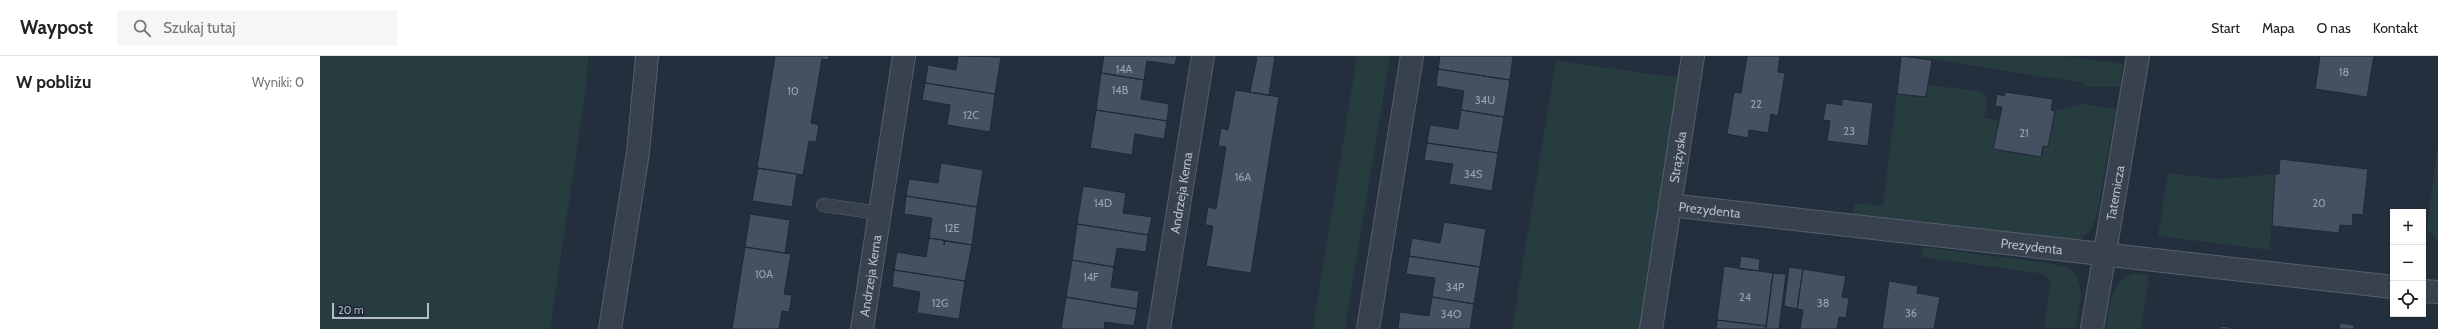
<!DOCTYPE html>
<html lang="pl">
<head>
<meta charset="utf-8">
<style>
	:root { --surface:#fff; --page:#f6f6f6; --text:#222; --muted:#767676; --line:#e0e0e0 }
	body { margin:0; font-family:Cabin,sans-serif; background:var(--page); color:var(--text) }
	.controls { position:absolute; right:12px; bottom:12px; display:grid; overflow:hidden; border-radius:0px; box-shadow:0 1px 3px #0004 }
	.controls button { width:36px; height:36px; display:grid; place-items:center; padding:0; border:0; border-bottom:1px solid var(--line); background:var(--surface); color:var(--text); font:20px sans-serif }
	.scale { position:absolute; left:12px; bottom:10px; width:97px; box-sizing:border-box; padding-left:4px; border:2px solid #b4bcc9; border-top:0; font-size:11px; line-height:14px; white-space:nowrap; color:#b4bcc9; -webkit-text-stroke:3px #1d2633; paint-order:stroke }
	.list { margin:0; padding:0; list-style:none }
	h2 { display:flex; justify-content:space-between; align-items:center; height:52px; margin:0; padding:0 16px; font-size:17px }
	h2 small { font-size:13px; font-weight:400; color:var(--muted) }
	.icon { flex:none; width:22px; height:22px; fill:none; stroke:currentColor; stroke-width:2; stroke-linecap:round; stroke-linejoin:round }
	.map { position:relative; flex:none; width:2118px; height:273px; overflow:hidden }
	header { display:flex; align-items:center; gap:24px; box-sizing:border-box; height:56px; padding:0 20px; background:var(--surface); border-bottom:1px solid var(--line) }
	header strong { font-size:19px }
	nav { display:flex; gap:22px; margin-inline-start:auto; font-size:14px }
	.search { width:280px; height:36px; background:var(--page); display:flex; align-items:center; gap:10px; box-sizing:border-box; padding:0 14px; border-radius:0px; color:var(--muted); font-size:15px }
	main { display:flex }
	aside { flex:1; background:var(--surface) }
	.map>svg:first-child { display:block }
	.green { fill:#263c3f }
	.building { fill:#455162; stroke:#1f2835 }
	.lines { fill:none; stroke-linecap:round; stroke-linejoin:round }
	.lane-casing { stroke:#565f6c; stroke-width:14 }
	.street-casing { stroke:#565f6c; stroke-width:24 }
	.lane { stroke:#38414e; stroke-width:13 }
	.street { stroke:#38414e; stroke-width:22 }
	.labels { text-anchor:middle; stroke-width:3; stroke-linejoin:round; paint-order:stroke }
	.number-label { font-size:11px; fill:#98a1af }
	.street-label { font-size:13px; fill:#b4bcc9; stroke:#1d2633 }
</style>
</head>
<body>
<header>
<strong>Waypost</strong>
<div class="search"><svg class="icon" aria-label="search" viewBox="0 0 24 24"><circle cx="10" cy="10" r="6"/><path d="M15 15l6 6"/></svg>Szukaj tutaj</div>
<nav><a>Start</a><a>Mapa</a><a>O nas</a><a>Kontakt</a></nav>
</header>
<main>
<aside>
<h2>W pobliżu<small>Wyniki: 0</small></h2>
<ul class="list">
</ul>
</aside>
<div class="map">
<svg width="2118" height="273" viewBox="0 0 2118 273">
	<rect width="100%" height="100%" fill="#242f3e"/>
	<path class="green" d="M0 0H268L267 25 230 273H0Z
		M1037 0H1070L1025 273H993Z
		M1590 0H1744L1803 8 1800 31H1764V27Z
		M1236 5 1361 22 1321 273H1192Z
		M1607 29 1662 35 1667 45 1664 62 1679 64 1674 92 1721 101 1723 90 1728 91 1735 55 1761 48 1796 53 1777 158C1773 172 1769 178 1757 185L1533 162 1535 147 1563 150 1577 38 1606 41Z
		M2118 88V186L2107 173Z
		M1848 117 1897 123 1955 118 1950 194 1838 180Z
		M1602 191 1733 208 1751 213C1767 231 1759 250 1755 272H1724L1731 226 1724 218 1602 201Z
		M1814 217 1829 219 1821 273H1786C1790 251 1789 226 1814 217Z"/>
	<path class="building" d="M455 0H509V4L502 3 491 67 499 69 496 86 489 85 483 119 437 112Z
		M638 0 681 1 675 38 605 27 608 9 636 14Z
		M784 0H857L855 9 827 5 824 24 781 17Z
		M935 0H955L949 39 930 36 937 2Z
		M1120 0H1193L1190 24 1118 13Z
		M1427 0H1460L1458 16 1465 17 1458 60 1451 58 1448 77 1429 74 1428 82 1407 78 1414 36 1421 37Z
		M1581 0 1612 4 1606 41 1577 38Z
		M2000 0H2054L2047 41 1995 33Z
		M1118 13 1190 24 1184 61 1141 54 1144 35 1116 30Z
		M781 17 824 24 821 43 849 48 847 65 776 54Z
		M605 27 675 38 670 76 627 69 630 49 602 44Z
		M915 34 959 41 931 217 886 210 893 170 885 169 888 151 896 153 906 91 898 90 901 72 908 74Z
		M1685 36 1733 43 1731 54 1735 55 1728 91 1723 90 1721 101 1673 93 1682 51 1675 50 1677 38 1684 40Z
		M1522 43 1553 47 1548 90 1507 85 1510 65 1503 64 1506 47 1522 49Z
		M776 54 847 65 844 83 815 78 812 99 770 92Z
		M1141 54 1184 61 1178 97 1107 87 1110 69 1138 73Z
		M1107 87 1178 97 1172 135 1129 128 1133 108 1104 104Z
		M1960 103 2048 113 2043 159 2033 158 2032 170 2020 169 2019 177 1952 170 1955 118H1959Z
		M621 107 663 114 657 151 586 140 589 123 618 127Z
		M438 112 477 118 472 151 432 145Z
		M763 130 806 137 803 157 832 161 828 179 757 168Z
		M586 140 657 151 652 189 609 182 612 162 584 158Z
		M430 158 470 164 465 197 425 191Z
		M1124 166 1166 173 1160 211 1089 200 1092 182 1120 187Z
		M757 168 828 179 826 196 797 192 794 211 752 204Z
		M609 182 624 184V189L625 185 652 189 645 225 574 214 577 196 606 201Z
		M425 191 471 198 464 238 472 239 469 256 462 255 459 273H412Z
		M1089 200 1160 211 1154 248 1112 241 1115 222 1086 218Z
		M1421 200 1440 203 1439 215 1419 213Z
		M752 204 794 211 791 231 819 235 817 253 746 241Z
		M1404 210 1453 217 1446 270 1397 264Z
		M1469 211 1483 213 1477 253 1464 250Z
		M1483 213 1526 220 1522 241 1529 242 1526 262 1519 261 1517 273H1480L1483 254 1477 253Z
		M574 214 645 225 639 263 597 257 600 236 572 231Z
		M1453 217 1466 218 1459 273H1446Z
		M1569 225 1598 230 1597 237 1620 241 1614 273H1562Z
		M746 241 817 253 814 270 785 266 784 273H741Z
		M1112 241 1154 248 1150 273H1078L1080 256 1109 260Z
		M1397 264 1446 270V273H1396Z
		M2020 267 2034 269V273H2019Z
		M1901 270 1920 273H1900Z"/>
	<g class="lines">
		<g class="lane-casing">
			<path id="lane" d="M503 149 560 157"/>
		</g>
		<g class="street-casing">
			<g id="street">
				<path id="s1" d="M1350 149 2073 231"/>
				<path d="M2103 235 2118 236"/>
				<path d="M290 273 318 96 327 0"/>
				<path id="s2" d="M542 273 584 0"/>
				<path id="s3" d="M839 273 883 0"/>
				<path d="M1048 273 1092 0"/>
				<path id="s4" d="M1331 273 1373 0"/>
				<path id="s5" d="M1772 273 1818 0"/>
			</g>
		</g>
		<use href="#lane" class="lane"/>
		<use href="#street" class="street"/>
	</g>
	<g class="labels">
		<g class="number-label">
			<text x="804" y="17">14A</text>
			<text x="2024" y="20">18</text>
			<text x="800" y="38">14B</text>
			<text x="473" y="39">10</text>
			<text x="1165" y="48">34U</text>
			<text x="1436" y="52">22</text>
			<text x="651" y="63">12C</text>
			<text x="1529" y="79">23</text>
			<text x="1704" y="81">21</text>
			<text x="1153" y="122">34S</text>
			<text x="923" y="125">16A</text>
			<text x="783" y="151">14D</text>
			<text x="1999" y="151">20</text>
			<text x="632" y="176">12E</text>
			<text x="444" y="222">10A</text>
			<text x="771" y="225">14F</text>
			<text x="1135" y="235">34P</text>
			<text x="1425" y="245">24</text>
			<text x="620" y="251">12G</text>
			<text x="1503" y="251">38</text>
			<text x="1591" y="261">36</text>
			<text x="1131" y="262">34O</text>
		</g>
		<g class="street-label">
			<text dy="5" stroke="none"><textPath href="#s4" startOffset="174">Strążyska</textPath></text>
			<text dy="5" stroke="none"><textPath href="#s3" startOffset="138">Andrzeja Kerna</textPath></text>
			<text dy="5" stroke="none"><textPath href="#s5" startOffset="138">Taternicza</textPath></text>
			<text dy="5" stroke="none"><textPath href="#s1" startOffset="40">Prezydenta</textPath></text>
			<text dy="5" stroke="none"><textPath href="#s1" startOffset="364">Prezydenta</textPath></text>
			<text dy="5" stroke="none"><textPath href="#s2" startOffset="54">Andrzeja Kerna</textPath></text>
		</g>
	</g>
</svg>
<div class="controls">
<button>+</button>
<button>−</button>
<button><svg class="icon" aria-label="locate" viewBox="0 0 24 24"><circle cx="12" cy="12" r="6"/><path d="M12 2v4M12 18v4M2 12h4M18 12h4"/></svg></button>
</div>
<div class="scale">20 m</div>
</div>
</main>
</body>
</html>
